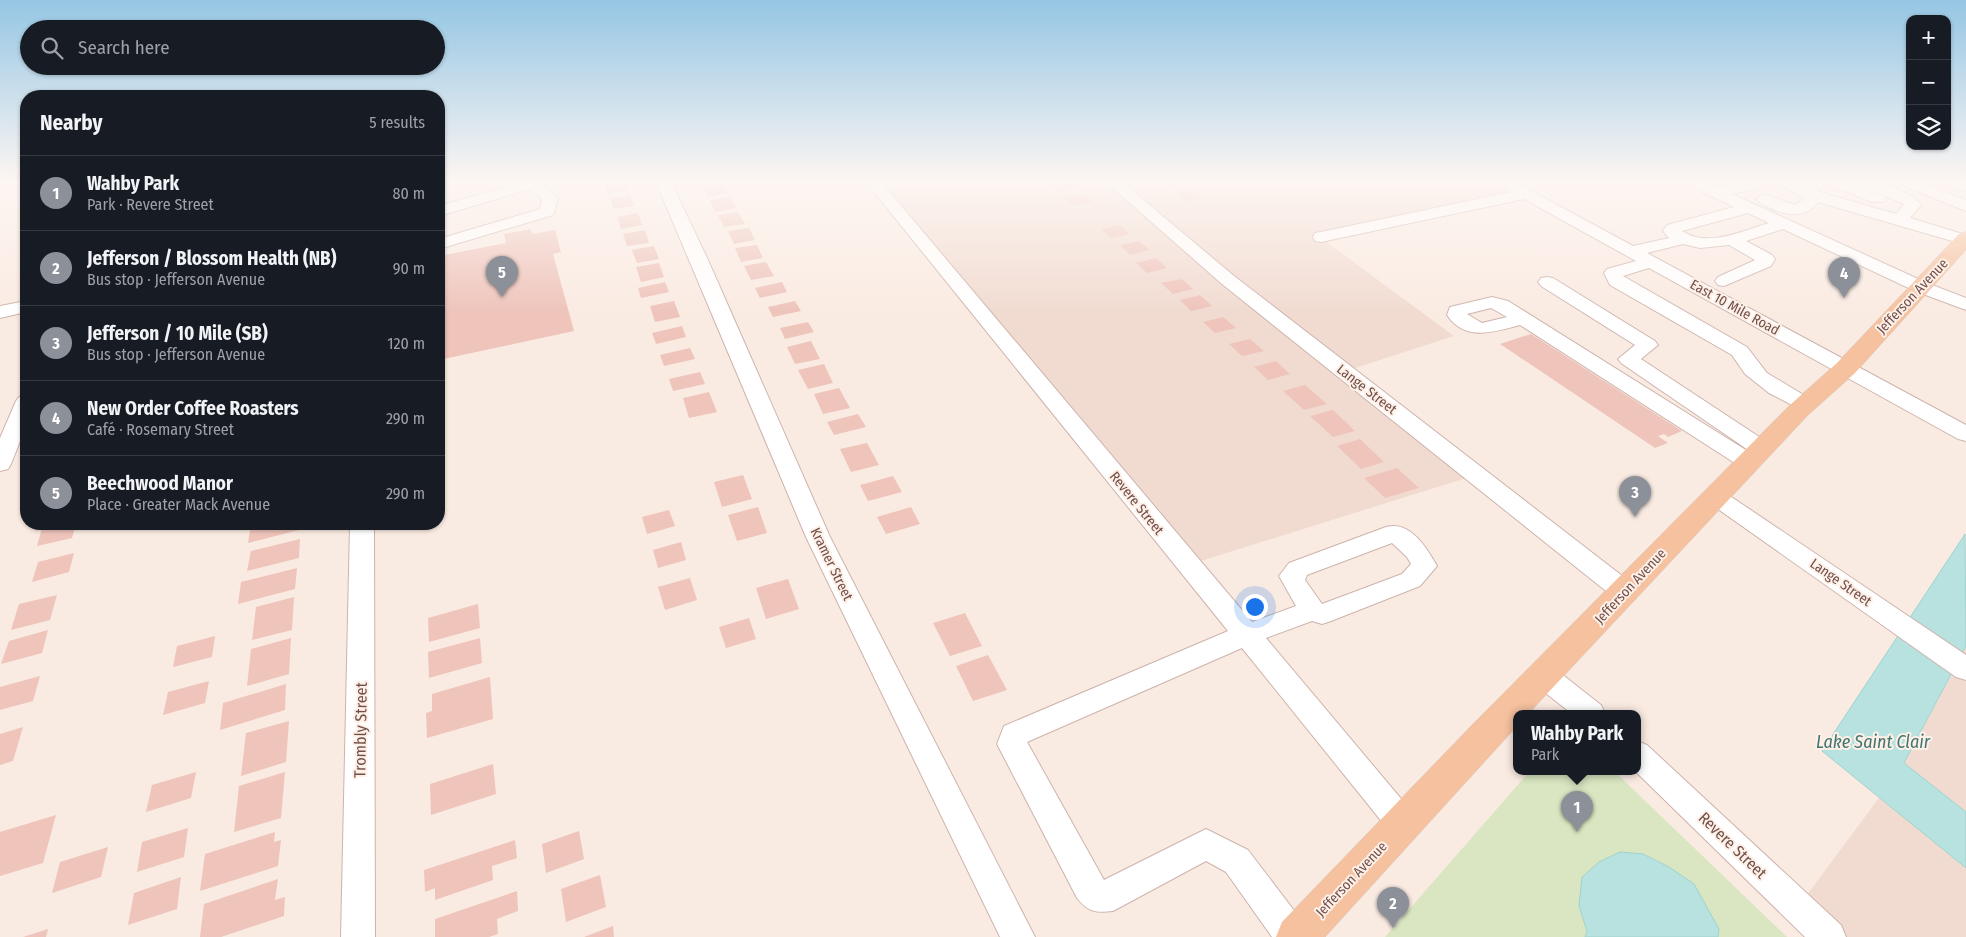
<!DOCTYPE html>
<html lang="en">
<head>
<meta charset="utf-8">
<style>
	:root { --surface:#171b24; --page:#242831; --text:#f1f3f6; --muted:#9ea1a6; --line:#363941; --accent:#8c9099 }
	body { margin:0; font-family:"Fira Sans Condensed",sans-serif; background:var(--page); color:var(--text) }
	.controls { position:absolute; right:15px; top:15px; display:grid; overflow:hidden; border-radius:10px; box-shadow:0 1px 4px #0004 }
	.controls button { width:45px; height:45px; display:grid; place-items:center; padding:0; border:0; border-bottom:1px solid var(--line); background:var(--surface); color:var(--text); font:25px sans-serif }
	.you { position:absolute; left:1254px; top:606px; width:18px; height:18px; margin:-12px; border:4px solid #fff; border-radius:50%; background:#1a73e8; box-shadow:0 0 0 8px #1a73e833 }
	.badge { display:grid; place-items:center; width:32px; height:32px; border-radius:50%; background:var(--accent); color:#fff; font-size:16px; font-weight:700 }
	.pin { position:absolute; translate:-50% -41px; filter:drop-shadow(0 1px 2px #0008) }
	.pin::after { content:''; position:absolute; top:26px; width:18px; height:15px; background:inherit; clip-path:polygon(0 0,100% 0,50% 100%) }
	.popup { position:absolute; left:1513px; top:710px; width:128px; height:65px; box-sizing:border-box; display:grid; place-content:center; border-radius:10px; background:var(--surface); filter:drop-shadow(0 1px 4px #0005); font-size:16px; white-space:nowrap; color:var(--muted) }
	.popup b { font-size:19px; color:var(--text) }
	.popup::after { content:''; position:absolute; left:50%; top:100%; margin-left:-10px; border:10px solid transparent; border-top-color:var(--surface) }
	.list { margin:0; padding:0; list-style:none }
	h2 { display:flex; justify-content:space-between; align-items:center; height:65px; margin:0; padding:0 20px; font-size:21px }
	h2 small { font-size:16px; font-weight:400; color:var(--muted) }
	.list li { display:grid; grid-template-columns:32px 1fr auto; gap:15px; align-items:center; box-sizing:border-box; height:75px; padding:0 20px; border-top:1px solid var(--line) }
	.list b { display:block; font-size:19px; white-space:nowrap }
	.list p { margin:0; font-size:16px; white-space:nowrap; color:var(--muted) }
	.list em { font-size:16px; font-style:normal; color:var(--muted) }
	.icon { flex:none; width:28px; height:28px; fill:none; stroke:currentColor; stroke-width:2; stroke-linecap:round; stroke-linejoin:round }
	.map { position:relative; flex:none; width:1966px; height:937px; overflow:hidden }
	.search { position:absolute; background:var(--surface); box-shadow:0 1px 4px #0004; left:20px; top:20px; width:425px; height:55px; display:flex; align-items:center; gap:12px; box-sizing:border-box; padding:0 18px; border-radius:28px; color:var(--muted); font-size:19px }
	.panel { position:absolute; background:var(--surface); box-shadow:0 1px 4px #0004; left:20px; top:90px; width:425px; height:440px; border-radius:20px }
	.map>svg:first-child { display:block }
	.residential { fill:#f1dbd1 }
	.green { fill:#d9e6c1 }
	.water { fill:#b8e2df; stroke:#9fd3cf }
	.building { fill:#eec4bb }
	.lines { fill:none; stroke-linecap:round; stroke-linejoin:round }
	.minor-casing { stroke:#cdb3ac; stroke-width:2 }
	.major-casing { stroke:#d4cac9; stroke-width:1 }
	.minor { fill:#fff; fill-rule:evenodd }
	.major { fill:#f5c19e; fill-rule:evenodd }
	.labels { text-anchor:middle; stroke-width:4; stroke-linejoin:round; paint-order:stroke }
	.street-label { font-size:14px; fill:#704f4a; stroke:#fef0e7 }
	.near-street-label { font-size:16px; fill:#704f4a; stroke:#fef0e7 }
	.near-water-label { font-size:18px; font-style:italic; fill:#407572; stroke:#fef0e7 }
</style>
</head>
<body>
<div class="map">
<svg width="1966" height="937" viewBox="0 0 1966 937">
	<rect width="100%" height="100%" fill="#faebe2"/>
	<path class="residential" d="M874 182H1504L1526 194 1321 238 1454 336 1349 370 1476 475 1188 565Z
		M1966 646V812L1939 791 1966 814V937H1829L1798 907 1904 764Z"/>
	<path class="green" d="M1530 771H1614L1787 937H1385Z"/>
	<path class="water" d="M1965 534 1966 646 1904 763 1966 812V868L1822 751Z
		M1620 852 1643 854 1669 867 1694 884 1719 929 1718 937H1585L1587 931 1579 906 1582 877 1599 862Z"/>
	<path class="building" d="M625 182 628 190 608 194 604 183Z
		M722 182 728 193 708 197 703 186Z
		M1070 182 1076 187 1057 191 1049 183Z
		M1164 182H1187V183L1169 186Z
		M1194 190 1205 197 1187 201 1177 193Z
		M1083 194 1092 202 1073 206 1064 198Z
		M630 195 634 206 613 209 610 198Z
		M730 197 736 208 715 212 710 200Z
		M738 212 745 224 724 227 718 215Z
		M638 213 642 225 621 229 617 217Z
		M1120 225 1130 234 1111 238 1101 229Z
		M749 228 755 240 734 244 728 231Z
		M531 229 532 234 555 230 561 252 553 254 574 331 439 360V256L506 243 504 234Z
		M645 230 649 243 627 246 623 234Z
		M1139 241 1150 250 1130 255 1120 245Z
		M757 245 763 258 741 262 735 248Z
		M654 246 659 259 637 263 632 250Z
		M1156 258 1167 268 1147 273 1136 263Z
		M766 262 774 276 751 280 744 266Z
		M659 263 664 277 641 282 636 267Z
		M1182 279 1193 289 1173 294 1161 283Z
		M665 282 669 292 641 298 638 288Z
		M782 282 787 292 760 298 755 288Z
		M1200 295 1212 306 1191 311 1180 300Z
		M674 301 680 317 655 322 650 306Z
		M795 301 801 311 773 317 768 307Z
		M1223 317 1236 328 1215 333 1203 322Z
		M808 322 814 332 785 339 780 328Z
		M682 326 686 337 656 344 652 333Z
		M1531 334 1682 431 1668 437 1664 434 1658 436 1668 443 1655 448 1500 344Z
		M1250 339 1264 351 1242 356 1229 344Z
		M811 341 820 359 795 364 787 347Z
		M690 348 695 359 664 366 660 355Z
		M1276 361 1290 374 1268 380 1254 367Z
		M824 364 833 383 808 389 798 370Z
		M700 372 705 384 673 391 669 379Z
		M1305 385 1327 404 1304 410 1283 391Z
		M839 388 850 408 823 414 814 394Z
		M709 392 717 412 689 418 683 398Z
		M1333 410 1355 431 1333 437 1310 416Z
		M858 414 866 427 834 435 827 422Z
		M1360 439 1384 462 1361 469 1337 446Z
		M867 443 879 465 851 472 840 449Z
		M1397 468 1419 488 1385 498 1364 478Z
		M743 475 752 499 722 507 714 482Z
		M893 476 902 492 868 501 860 485Z
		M758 507 767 533 737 541 728 515Z
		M911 507 920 524 886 534 877 517Z
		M669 510 675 526 647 534 642 517Z
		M61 524H76L72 538 37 546 42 528Z
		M251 524H303V529L248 543Z
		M300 539 299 558 247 571 251 551Z
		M681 542 686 560 658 568 653 550Z
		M74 553 69 572 32 582 38 562Z
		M297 568 295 589 238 604 241 582Z
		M690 578 697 600 665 610 658 587Z
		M788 579 799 609 766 619 756 588Z
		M57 595 50 620 11 630 19 604Z
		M294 597 292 630 252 640 256 607Z
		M478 604 480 628 429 642 428 618Z
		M965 613 982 646 950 656 933 623Z
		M749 618 756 639 726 648 719 627Z
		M48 630 42 653 1 664 9 641Z
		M215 636 212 657 173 667 177 646Z
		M291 638 289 674 247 686 251 649Z
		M480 638 482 663 429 678 428 652Z
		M988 655 1007 690 973 701 956 666Z
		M40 676 33 701 0 710V687Z
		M490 677 493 719 427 738 426 713 432 711V694Z
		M209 681 205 703 163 715 168 692Z
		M286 684 285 710 220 730 223 703Z
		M289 721 286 762 241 776 246 733Z
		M23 727 13 761 0 765V734Z
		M493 764 496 794 431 815 430 784Z
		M196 772 191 798 146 812 152 785Z
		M285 772 281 818 234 832 239 786Z
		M56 815 43 863 0 876V832Z
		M188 828 184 857 137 872 142 842Z
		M579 831 584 859 546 873 542 844Z
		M275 832 274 842 281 840 278 866 200 891 205 854Z
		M515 840 517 858 492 866 493 880 435 900V888L425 892 424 870Z
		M108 847 101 877 52 893 60 862Z
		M600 875 606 907 566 922 561 889Z
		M181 877 177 909 128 925 134 893Z
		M278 879 275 900 285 897 284 916 221 937H200L204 904Z
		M517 891 518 911 497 919 498 934 489 937H435V919Z
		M613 926 614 937H584Z
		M48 929 46 937H23Z"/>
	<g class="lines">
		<g class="minor-casing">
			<path id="minor" d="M523 182H546L544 185 558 198 553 215 439 249V239L540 209 542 199 530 189 439 216V206Z
				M656 182H671L708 260 830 537 1035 937H1000L806 537Z
				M866 182H881L1252 622 1296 606 1279 576 1289 563 1386 527C1410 520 1427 548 1437 566L1420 586 1331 621 1322 624 1312 621 1266 638 1413 813 1418 823 1413 833 1402 837 1391 833 1242 648 1027 742 1104 880 1206 829 1248 850 1305 925 1310 937H1272L1226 872 1206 861 1113 911C1096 913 1088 912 1077 898L997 744 1004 726 1228 631ZM1392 543 1407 557 1411 564 1402 574 1322 604 1305 580 1307 575Z
				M1106 182H1122L1234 276 1634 585 1638 592 1634 599 1625 601 1616 599 1222 284Z
				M1496 182H1515L1633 246 1669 238 1663 231 1667 225 1734 207 1688 185 1686 182H1705L1719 188 1746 182H1772L1770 185 1732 194 1927 283 1966 298V310L1915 291 1783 229 1746 241 1772 255 1775 259 1771 266 1724 286 1718 285 1715 281 1718 277 1755 260 1729 245 1700 248 1683 244 1647 253 1966 425V441L1958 439 1649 268 1623 276 1747 347 1767 373 1812 400 1815 404 1812 408 1805 410 1798 408 1769 393 1745 374 1732 355 1610 285 1604 273 1607 269 1636 261 1524 199 1321 242 1315 241 1313 237 1315 233 1321 232 1511 192ZM1748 213 1769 223C1742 231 1708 248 1682 231Z
				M1777 182H1796L1803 185 1821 183 1824 186 1821 189 1816 191 1896 214 1904 204 1859 185 1856 182C1875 181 1910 189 1921 205L1910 218 1966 235V245L1818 202C1805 219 1787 216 1770 208 1765 205 1760 204 1756 199L1764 194 1795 205 1805 198 1779 185Z
				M1827 182H1848L1884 196 1886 199 1884 202H1872L1830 185Z
				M1899 182H1920L1966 200V211L1902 185Z
				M1946 182H1966V191L1949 185Z
				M1547 277 1553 278 1655 341 1658 345 1641 359 1770 444 1773 449 1770 454 1762 456 1754 454 1621 363 1618 359 1635 345 1541 286 1538 282 1541 278Z
				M1492 297 1508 301 1757 457 1760 462 1757 467 1749 469 1741 467 1520 325C1494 332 1465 342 1447 315L1450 307ZM1491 308 1507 317 1482 323 1467 314Z
				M26 301V312L0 318V306Z
				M26 395V426L11 464 8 469 0 471V438L16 401 19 397Z
				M1716 489 1724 492 1966 655V680L1956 677 1708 502 1704 497 1708 492Z
				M350 524H374L375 937H341Z
				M1544 665 1554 668 1601 705 1605 713H1571L1534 684 1530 676 1534 668Z
				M1637 741 1647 745 1841 925 1846 937H1805L1635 771H1637Z"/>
		</g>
		<g class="major-casing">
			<path id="major" d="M1966 232V250L1855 373 1808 415 1529 713H1517V726L1325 937H1276L1282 922 1473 724 1790 405 1837 363 1959 234Z"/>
		</g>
		<use href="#minor" class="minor"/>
		<use href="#major" class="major"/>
	</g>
	<linearGradient id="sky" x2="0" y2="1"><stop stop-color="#95c6e4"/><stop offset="0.58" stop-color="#fdf6f2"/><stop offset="1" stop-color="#fdf6f2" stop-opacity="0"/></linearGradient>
	<rect width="1966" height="313" fill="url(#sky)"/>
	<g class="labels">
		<g class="street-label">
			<text transform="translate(1912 296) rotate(-47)" y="5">Jefferson Avenue</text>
			<text transform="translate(1735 307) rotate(29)" y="5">East 10 Mile Road</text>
			<text transform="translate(1367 389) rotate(38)" y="5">Lange Street</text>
			<text transform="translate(1137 503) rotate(51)" y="5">Revere Street</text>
			<text transform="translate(832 564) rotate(64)" y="5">Kramer Street</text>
			<text transform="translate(1841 582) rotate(35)" y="5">Lange Street</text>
			<text transform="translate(1630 586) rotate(-47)" y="5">Jefferson Avenue</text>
			<text transform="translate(1351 879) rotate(-47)" y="5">Jefferson Avenue</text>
		</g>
		<g class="near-street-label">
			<text transform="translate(360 730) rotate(-89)" y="6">Trombly Street</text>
			<text transform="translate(1733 845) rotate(44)" y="6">Revere Street</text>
		</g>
		<g class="near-water-label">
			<text x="1873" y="748">Lake Saint Clair</text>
		</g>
	</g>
</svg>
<div class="controls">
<button>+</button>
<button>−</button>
<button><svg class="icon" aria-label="layers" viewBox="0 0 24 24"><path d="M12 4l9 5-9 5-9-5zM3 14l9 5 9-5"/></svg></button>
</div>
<div class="you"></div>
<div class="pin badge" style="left:1577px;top:832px">1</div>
<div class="popup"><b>Wahby Park</b>Park</div>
<div class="pin badge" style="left:1393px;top:928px">2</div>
<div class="pin badge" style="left:1635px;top:517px">3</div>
<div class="pin badge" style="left:1844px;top:298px">4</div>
<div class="pin badge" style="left:502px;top:297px">5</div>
<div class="search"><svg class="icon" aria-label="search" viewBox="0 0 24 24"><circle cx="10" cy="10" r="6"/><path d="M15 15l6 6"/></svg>Search here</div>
<section class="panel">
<h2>Nearby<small>5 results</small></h2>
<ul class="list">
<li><span class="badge">1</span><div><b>Wahby Park</b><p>Park · Revere Street</p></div><em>80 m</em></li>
<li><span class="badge">2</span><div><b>Jefferson / Blossom Health (NB)</b><p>Bus stop · Jefferson Avenue</p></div><em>90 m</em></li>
<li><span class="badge">3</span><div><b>Jefferson / 10 Mile (SB)</b><p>Bus stop · Jefferson Avenue</p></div><em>120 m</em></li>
<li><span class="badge">4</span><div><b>New Order Coffee Roasters</b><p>Café · Rosemary Street</p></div><em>290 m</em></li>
<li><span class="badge">5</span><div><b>Beechwood Manor</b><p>Place · Greater Mack Avenue</p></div><em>290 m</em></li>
</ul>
</section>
</div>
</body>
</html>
